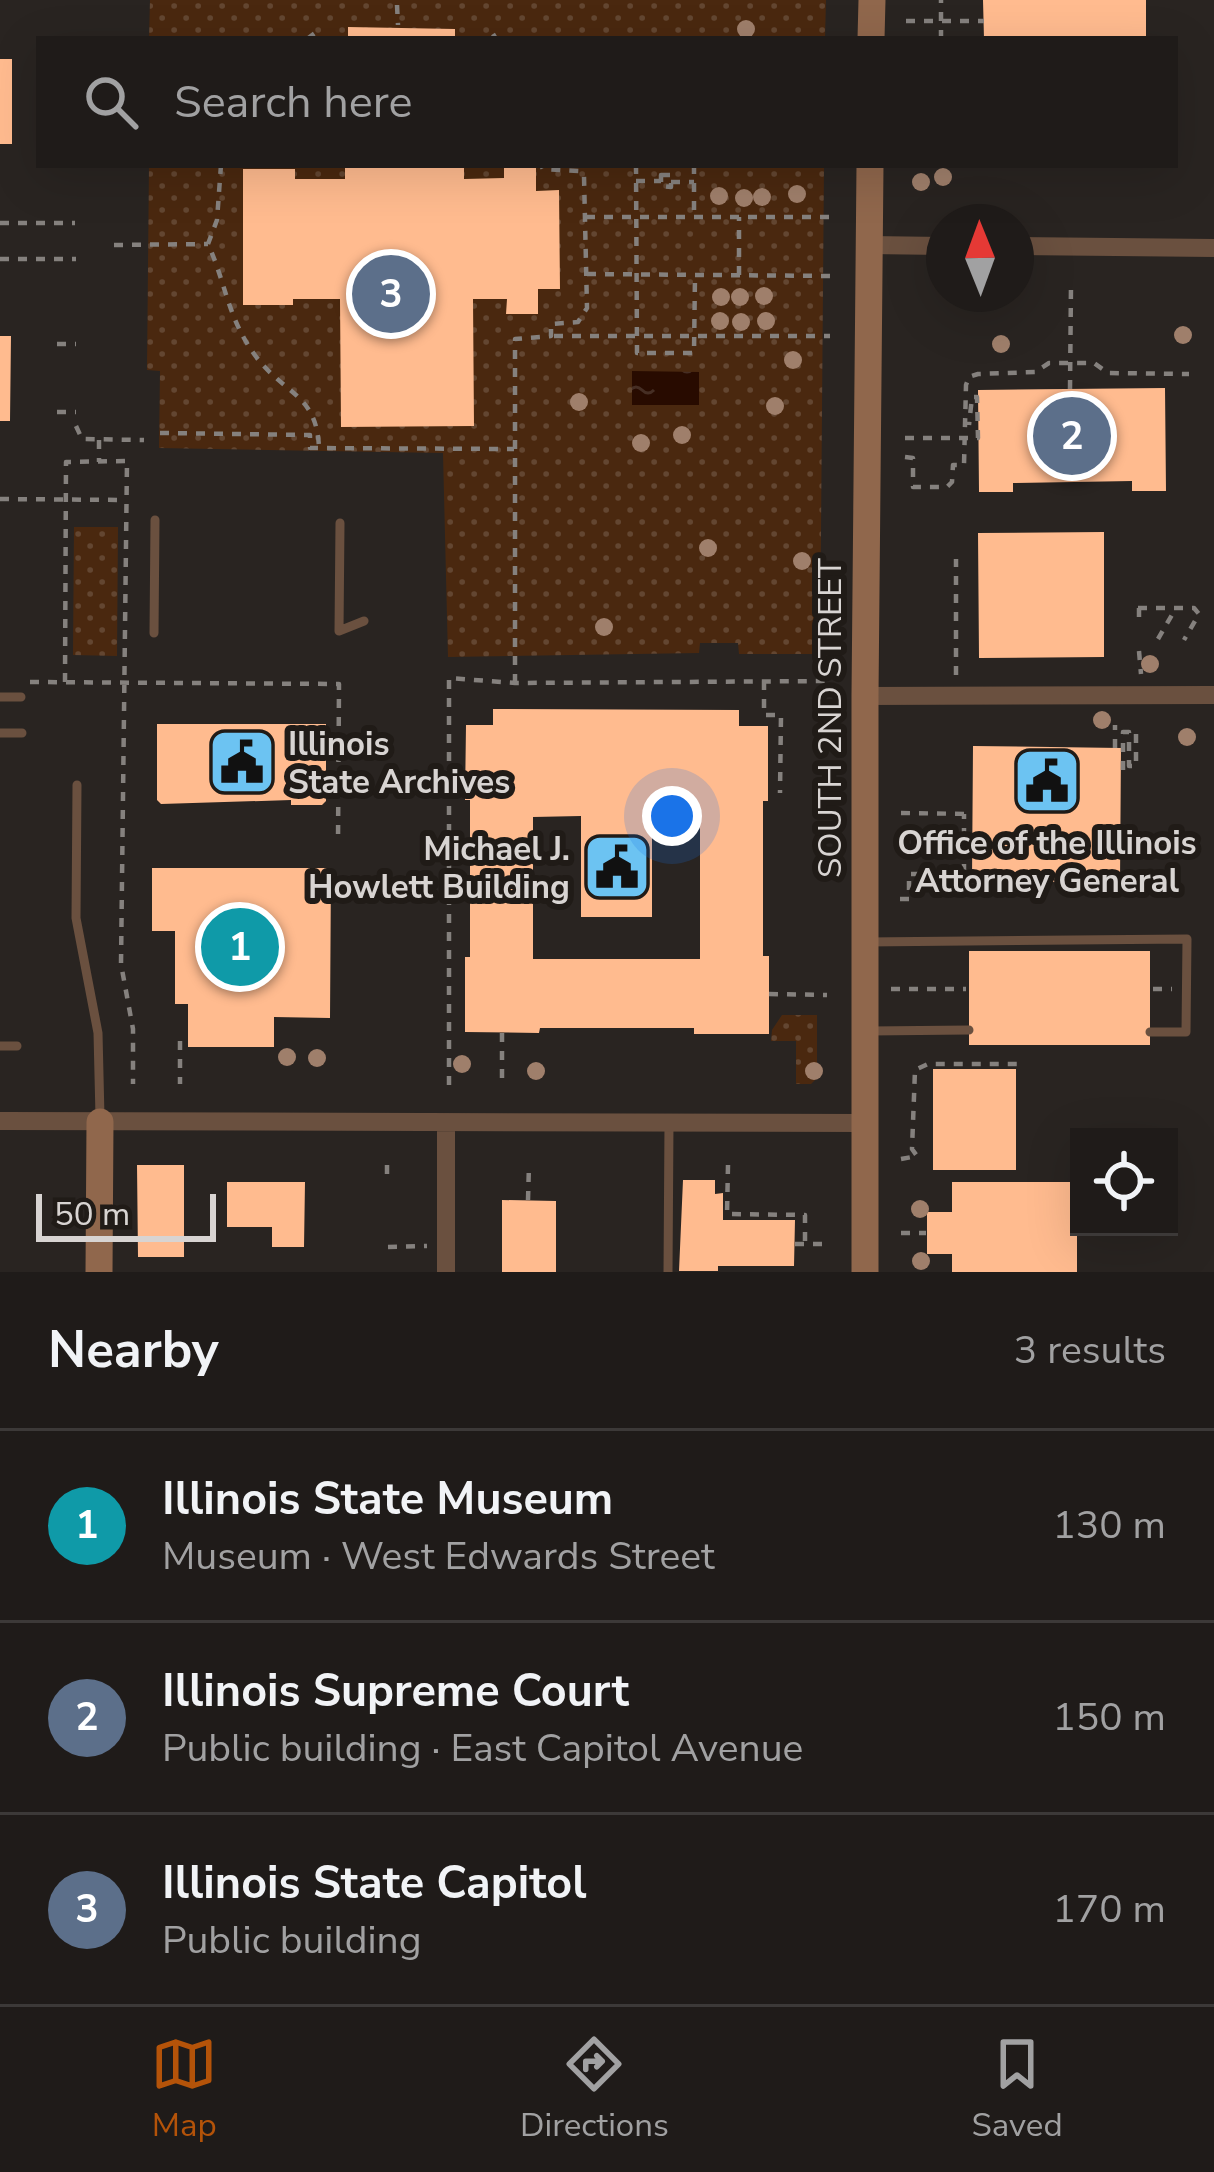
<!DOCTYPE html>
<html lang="en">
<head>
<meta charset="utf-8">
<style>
	:root { --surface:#1f1b19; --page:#272422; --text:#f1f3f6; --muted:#a1a1a2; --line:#3c3938; --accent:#b45309 }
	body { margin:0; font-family:"Nunito Sans",sans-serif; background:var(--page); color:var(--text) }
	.controls { position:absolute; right:36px; bottom:36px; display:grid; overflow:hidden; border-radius:0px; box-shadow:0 12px 48px #0002 }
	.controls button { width:108px; height:108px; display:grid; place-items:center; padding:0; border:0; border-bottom:3px solid var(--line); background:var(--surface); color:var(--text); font:60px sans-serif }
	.compass { position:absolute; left:926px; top:204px; width:108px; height:108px; border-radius:50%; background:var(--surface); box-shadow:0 12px 48px #0002; rotate:359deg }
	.scale { position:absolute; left:36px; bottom:30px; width:180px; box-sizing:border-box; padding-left:12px; border:6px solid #d8d4d2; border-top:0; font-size:33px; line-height:42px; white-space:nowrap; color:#d8d4d2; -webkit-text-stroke:9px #201b17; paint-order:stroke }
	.you { position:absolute; left:672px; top:816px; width:42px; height:42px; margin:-30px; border:9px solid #fff; border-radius:50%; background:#1a73e8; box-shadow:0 0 0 18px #1a73e833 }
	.badge { display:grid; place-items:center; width:78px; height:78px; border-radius:50%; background:var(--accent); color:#fff; font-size:39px; font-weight:700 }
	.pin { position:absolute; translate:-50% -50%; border:6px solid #fff; box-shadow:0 3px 12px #0006 }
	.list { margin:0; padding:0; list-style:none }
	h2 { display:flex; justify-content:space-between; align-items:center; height:156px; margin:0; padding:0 48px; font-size:51px }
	h2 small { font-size:39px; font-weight:400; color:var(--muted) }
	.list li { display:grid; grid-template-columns:78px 1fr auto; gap:36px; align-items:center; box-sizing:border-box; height:192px; padding:0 48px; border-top:3px solid var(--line) }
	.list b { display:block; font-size:45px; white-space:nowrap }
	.list p { margin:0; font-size:39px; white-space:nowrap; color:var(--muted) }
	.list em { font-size:39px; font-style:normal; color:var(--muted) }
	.icon { flex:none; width:66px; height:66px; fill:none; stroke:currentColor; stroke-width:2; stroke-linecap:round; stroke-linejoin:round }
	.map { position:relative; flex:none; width:1214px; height:1272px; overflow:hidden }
	.search { position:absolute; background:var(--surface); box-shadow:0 12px 48px #0002; left:36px; right:36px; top:36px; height:132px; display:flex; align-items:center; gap:30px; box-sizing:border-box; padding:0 42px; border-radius:0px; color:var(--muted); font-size:45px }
	.sheet { height:732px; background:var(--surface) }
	nav { display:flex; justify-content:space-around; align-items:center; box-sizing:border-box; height:168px; border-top:3px solid var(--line); background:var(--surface); font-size:33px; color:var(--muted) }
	nav a { display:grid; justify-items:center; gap:6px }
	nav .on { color:var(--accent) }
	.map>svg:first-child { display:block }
	.green { fill:url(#green-dots) }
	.water { fill:url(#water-ripples) }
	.building { fill:#ffbb8f; fill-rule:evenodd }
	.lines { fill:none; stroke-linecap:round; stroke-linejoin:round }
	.path { stroke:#85817e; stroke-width:4.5; stroke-dasharray:9 9; stroke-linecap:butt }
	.lane { stroke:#6a503f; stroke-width:9 }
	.street { stroke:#6a503f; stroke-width:18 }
	.secondary { stroke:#90674c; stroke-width:27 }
	.tree { fill:#9f7f6b }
	.labels { text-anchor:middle; stroke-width:12; stroke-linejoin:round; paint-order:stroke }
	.street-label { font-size:33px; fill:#d8d4d2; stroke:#201b17 }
	.poi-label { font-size:33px; font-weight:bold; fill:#d8d4d2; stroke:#201b17; text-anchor:start }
</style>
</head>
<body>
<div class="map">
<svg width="1214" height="1272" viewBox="0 0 1214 1272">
	<defs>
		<pattern id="green-dots" width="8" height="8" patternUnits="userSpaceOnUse" patternTransform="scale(3)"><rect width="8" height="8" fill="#4a280f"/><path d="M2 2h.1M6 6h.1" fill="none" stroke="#634631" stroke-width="1.8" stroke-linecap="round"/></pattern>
		<pattern id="water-ripples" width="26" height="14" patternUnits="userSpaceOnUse" patternTransform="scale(3)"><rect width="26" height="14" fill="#280b00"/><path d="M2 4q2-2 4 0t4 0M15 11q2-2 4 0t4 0" fill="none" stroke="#462e24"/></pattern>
	</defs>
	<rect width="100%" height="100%" fill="#292421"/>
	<path class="green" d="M150 0H826L825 39H149Z
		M149 165H824L820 654H739L738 643H700L699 653 448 657 443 453 159 448 160 371 147 370Z
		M74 527H118L117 656 73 655Z
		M782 1015H817V1078L811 1084H796V1041H771L772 1030Z"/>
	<path class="water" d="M632 371 699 372V405H632Z"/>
	<path class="building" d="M983 0H1146V39H984Z
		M348 27 455 29V39H348Z
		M0 59H12V144H0Z
		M345 165H464V179L504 178V166H536V191L559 190 560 289H538V314H506L507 299H473L474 426 341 427 340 299H293V305H243V169H295V179H345Z
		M0 336H11L10 421H0Z
		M1165 388 1166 491H1132V481L1013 483V492H979L978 390Z
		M1104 532V657L979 658 978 533Z
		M493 709 739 710V726H768V801H763V956H769V1034H694V1028H540L539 1033 465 1032V957H470V800H465L466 725H493ZM581 816V917H652V816H700V959H533V817Z
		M157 724H326V801L322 805H291V800L161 804 157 800Z
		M973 746 1121 748 1120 883 972 881Z
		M152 868H331L330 1018 274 1017V1047H188V1004H175V931H152Z
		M969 951H1150V1045H969Z
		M933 1069H1016V1170H933Z
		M137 1165H184V1257H138Z
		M683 1180H715V1194L723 1193V1220H795L794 1266H718V1271H679Z
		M227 1182H305L304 1247H272V1227H227Z
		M952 1182H1077V1272H952V1254H927V1212H952Z
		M502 1200 556 1201V1272H502Z"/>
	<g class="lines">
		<path class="path" d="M397 5 398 25
			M906 21H984
			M493 34 496 39
			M307 39 315 33
			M941 39V0
			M221 165 217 220 208 244C227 286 227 318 257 358 286 395 317 395 319 448
			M636 165 637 353H694L695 275
			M694 165V217
			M661 175H671V187L661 186Z
			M636 181H661
			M671 182H694
			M586 217H831
			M0 223H75
			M114 245 208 244
			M0 259H76
			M587 274 831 276
			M739 275V217
			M554 336H830
			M57 344H76
			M1070 389 1071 285
			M57 412H76
			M76 426 82 439 144 440
			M160 433 310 435V448L514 449
			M905 438H978L977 397H972L969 425
			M99 440V462
			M905 457 913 458V487H947L952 482 953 465H964L966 385 969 377 978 374 1035 372 1049 363H1094L1108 373 1189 374
			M0 499 126 500
			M1138 608H1194L1199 614 1184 640
			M1139 608V626
			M1158 639 1176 608
			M1139 651 1141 674
			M956 675V559
			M764 681V715H781L780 793
			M30 682 339 684 338 843
			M65 682 66 462 127 461 121 964 133 1029V1084
			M515 683V339L551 336V324L578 322 587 308 584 176 580 171 543 169 541 165
			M1115 748V725
			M1123 770V732H1129V766H1136V725
			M901 813 973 814
			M900 899H909V874H964V814
			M891 989H966
			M1153 989H1172
			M769 994 827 995
			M502 1033V1086
			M180 1041V1084
			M449 1085V678L515 683 830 681
			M901 1159 917 1156 912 1149 915 1070 928 1064H1020
			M728 1165 727 1214 805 1215V1244
			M387 1174V1161
			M528 1200 529 1164
			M901 1233H926
			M795 1244H829
			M388 1247 427 1246"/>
		<path class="lane" d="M340 523 339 631 364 621
			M154 633 155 520
			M0 697H21
			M0 733H22
			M77 785 76 918 98 1033 100 1117
			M866 942 1187 939 1186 1032H1150
			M870 1031 969 1030
			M0 1046H17
			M668 1272 669 1123"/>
		<path class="street" d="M869 245 944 246
			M1016 246 1214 248
			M865 696 1214 695
			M0 1121 865 1123
			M446 1124V1272"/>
		<path class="secondary" d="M871 39 872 0
			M99 1272 100 1122
			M865 1272V696L870 165"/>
	</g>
	<g class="tree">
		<circle cx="746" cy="29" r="9"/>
		<circle cx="943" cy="177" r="9"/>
		<circle cx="921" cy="182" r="9"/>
		<circle cx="797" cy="194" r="9"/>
		<circle cx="719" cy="196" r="9"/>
		<circle cx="762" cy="197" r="9"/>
		<circle cx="744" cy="198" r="9"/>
		<circle cx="764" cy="296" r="9"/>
		<circle cx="721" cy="297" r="9"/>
		<circle cx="740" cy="297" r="9"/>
		<circle cx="720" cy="321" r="9"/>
		<circle cx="766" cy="321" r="9"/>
		<circle cx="741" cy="322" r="9"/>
		<circle cx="1183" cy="335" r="9"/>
		<circle cx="1001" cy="344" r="9"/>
		<circle cx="793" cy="360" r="9"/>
		<circle cx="579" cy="402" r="9"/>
		<circle cx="775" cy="406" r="9"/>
		<circle cx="682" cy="435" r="9"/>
		<circle cx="641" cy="443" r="9"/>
		<circle cx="708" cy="548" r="9"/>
		<circle cx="802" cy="561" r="9"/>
		<circle cx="604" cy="627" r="9"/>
		<circle cx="1150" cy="664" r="9"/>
		<circle cx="1102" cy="720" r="9"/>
		<circle cx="1187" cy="737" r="9"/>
		<circle cx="287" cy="1057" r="9"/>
		<circle cx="317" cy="1058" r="9"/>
		<circle cx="462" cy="1064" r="9"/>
		<circle cx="536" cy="1071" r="9"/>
		<circle cx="814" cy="1071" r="9"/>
		<circle cx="920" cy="1209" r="9"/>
		<circle cx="921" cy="1261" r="9"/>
	</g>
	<defs>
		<g id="civic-square" transform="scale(3.45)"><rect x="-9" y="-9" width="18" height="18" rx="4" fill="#6cc3f2" stroke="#201b17"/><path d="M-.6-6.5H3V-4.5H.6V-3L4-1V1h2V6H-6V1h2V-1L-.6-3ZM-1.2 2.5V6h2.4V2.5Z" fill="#111"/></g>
	</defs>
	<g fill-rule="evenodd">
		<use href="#civic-square" x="242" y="762"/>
		<use href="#civic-square" x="1047" y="781"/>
		<use href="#civic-square" x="617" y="867"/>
	</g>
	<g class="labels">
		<g class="street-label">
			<text transform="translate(829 718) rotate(-90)" y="12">SOUTH 2ND STREET</text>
		</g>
		<g class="poi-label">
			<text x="288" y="755">Illinois<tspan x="288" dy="38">State Archives</tspan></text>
			<text x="1047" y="854" text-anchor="middle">Office of the Illinois<tspan x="1047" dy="38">Attorney General</tspan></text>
			<text x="570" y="860" text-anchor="end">Michael J.<tspan x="570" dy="38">Howlett Building</tspan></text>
		</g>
	</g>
</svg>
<div class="controls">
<button><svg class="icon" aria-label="locate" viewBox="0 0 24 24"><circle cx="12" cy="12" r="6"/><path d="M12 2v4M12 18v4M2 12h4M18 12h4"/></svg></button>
</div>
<svg class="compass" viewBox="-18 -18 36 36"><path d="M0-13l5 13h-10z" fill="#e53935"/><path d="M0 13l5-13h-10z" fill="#a1a1a2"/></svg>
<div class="scale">50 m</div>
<div class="you"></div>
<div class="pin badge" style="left:240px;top:947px;background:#0f9aa8">1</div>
<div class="pin badge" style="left:1072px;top:436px;background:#5c6f8a">2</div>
<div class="pin badge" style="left:391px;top:294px;background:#5c6f8a">3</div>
<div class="search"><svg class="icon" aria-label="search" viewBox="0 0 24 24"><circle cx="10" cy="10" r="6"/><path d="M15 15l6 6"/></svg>Search here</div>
</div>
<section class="sheet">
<h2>Nearby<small>3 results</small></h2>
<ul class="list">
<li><span class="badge" style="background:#0f9aa8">1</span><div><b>Illinois State Museum</b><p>Museum · West Edwards Street</p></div><em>130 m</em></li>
<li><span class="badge" style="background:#5c6f8a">2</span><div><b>Illinois Supreme Court</b><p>Public building · East Capitol Avenue</p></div><em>150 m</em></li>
<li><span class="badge" style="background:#5c6f8a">3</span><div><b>Illinois State Capitol</b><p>Public building</p></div><em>170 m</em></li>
</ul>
</section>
<nav>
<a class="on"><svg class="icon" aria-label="map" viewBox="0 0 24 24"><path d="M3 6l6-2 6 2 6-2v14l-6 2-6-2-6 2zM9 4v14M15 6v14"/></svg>Map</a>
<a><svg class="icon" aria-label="directions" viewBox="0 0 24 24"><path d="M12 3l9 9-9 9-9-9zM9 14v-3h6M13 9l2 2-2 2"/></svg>Directions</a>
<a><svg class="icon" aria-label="saved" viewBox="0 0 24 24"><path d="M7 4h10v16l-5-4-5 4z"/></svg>Saved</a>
</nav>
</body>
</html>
